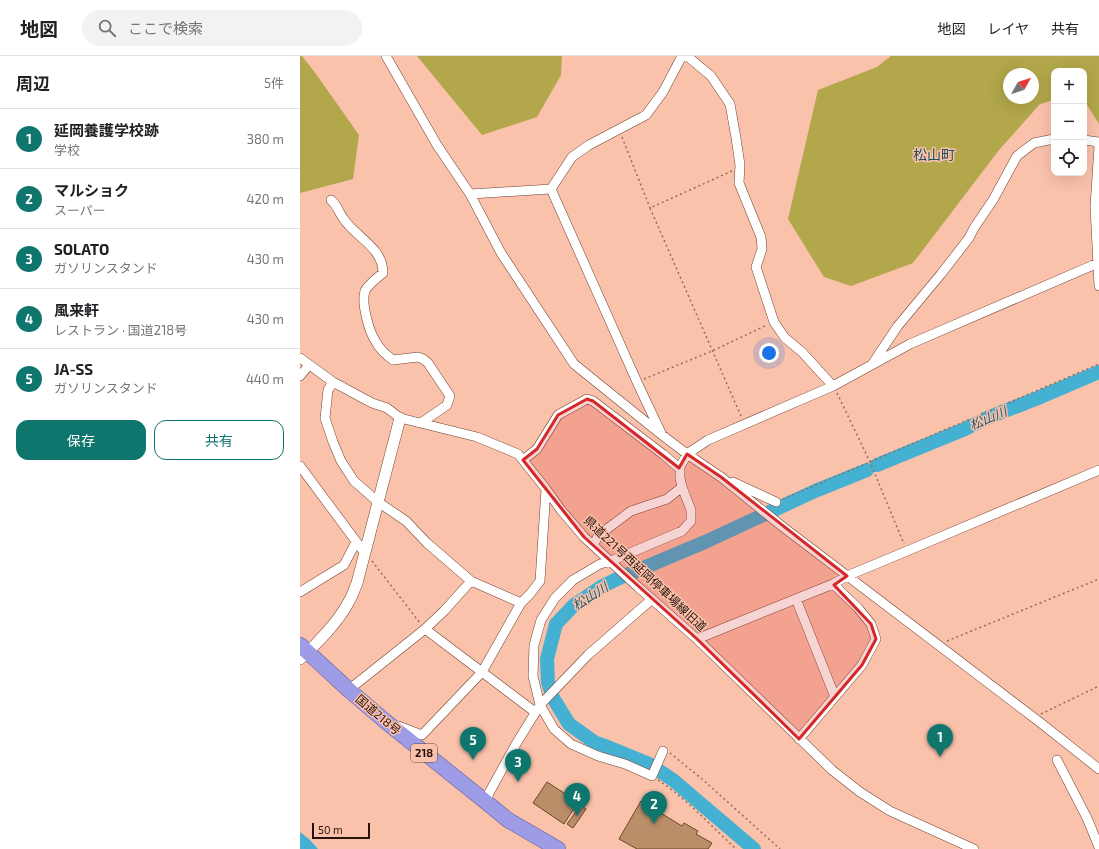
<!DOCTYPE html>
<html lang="ja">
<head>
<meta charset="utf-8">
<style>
	:root { --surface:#fff; --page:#f2f2f2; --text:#202124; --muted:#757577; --line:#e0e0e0; --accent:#0f766e }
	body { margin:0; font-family:"Exo 2","Noto Sans JP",sans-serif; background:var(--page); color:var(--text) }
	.controls { position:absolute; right:12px; top:12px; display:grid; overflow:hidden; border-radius:8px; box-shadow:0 4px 16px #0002 }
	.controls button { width:36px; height:36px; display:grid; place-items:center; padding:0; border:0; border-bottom:1px solid var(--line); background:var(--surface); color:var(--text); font:20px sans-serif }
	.compass { position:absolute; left:703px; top:12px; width:36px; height:36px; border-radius:50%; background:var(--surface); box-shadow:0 4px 16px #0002; rotate:51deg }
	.scale { position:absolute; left:12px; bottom:10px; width:58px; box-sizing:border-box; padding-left:4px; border:2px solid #27130b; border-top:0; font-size:11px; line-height:14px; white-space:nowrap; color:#27130b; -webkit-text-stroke:3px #fac1ab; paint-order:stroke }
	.you { position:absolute; left:469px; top:297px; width:14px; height:14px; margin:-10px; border:3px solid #fff; border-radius:50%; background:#1a73e8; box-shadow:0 0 0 6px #1a73e833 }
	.badge { display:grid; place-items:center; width:26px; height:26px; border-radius:50%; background:var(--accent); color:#fff; font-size:13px; font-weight:700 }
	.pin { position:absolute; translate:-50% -33px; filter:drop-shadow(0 1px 2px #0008) }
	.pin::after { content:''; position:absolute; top:21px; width:14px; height:12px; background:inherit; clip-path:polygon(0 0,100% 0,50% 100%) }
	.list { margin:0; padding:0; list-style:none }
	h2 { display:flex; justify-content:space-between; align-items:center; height:52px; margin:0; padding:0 16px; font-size:17px }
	h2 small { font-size:13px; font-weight:400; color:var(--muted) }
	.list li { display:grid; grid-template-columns:26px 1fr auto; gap:12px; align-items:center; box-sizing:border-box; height:60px; padding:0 16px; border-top:1px solid var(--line) }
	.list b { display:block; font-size:15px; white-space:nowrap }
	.list p { margin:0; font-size:13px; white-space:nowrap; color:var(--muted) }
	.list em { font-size:13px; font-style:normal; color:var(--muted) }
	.actions { display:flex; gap:8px; padding:12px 16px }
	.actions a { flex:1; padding:9px 0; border:1px solid var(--accent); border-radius:12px; text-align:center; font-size:14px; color:var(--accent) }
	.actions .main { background:var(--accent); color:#fff }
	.icon { flex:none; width:22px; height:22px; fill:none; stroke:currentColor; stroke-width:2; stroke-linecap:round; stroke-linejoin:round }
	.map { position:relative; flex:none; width:799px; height:793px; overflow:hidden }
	header { display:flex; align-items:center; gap:24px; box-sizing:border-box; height:56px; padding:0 20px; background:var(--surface); border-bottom:1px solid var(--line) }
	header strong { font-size:19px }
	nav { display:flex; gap:22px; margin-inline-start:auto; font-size:14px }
	.search { width:280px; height:36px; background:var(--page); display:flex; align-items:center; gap:10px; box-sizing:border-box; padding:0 14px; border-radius:22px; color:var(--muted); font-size:15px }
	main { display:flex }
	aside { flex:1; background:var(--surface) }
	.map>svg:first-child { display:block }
	.green { fill:#b2a74a; fill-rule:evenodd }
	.water { fill:#44b0d2 }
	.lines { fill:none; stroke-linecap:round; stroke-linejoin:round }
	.river { stroke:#44b0d2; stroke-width:14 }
	.building { fill:#b98e69; stroke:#6d4824 }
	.minor-casing { stroke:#71412e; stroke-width:10 }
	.tertiary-casing { stroke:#71412e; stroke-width:12 }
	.trunk-casing { stroke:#645c95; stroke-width:16 }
	.path { stroke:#936c5d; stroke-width:1.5; stroke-dasharray:2 3; stroke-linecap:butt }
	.minor { stroke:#fff; stroke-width:9 }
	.tertiary { stroke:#fff; stroke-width:11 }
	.trunk { stroke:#9e9ce6; stroke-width:15 }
	.marked { fill:#d62828; fill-opacity:0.2; stroke:#d62828; stroke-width:3; stroke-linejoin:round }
	.labels { text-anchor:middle; stroke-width:3; stroke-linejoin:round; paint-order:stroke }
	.shield { fill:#fac1ab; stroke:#66473b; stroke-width:1 }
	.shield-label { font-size:11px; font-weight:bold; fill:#27130b }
	.street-label { font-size:12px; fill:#27130b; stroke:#fac1ab }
	.water-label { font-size:13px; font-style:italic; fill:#1e596b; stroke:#fac1ab }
	.quarter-label { font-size:14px; fill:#1a4d5e; stroke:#fac1ab }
</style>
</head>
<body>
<header>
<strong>地図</strong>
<div class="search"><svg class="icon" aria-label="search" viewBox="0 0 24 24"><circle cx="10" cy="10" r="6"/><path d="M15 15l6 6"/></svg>ここで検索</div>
<nav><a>地図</a><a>レイヤ</a><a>共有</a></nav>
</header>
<main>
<aside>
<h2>周辺<small>5件</small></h2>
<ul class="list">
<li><span class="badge">1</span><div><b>延岡養護学校跡</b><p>学校</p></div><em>380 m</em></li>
<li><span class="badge">2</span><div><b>マルショク</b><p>スーパー</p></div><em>420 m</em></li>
<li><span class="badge">3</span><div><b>SOLATO</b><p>ガソリンスタンド</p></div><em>430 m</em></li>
<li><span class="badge">4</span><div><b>風来軒</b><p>レストラン · 国道218号</p></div><em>430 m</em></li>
<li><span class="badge">5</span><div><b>JA-SS</b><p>ガソリンスタンド</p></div><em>440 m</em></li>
</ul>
<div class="actions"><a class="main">保存</a><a>共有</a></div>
</aside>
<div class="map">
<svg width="799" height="793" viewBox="0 0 799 793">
	<rect width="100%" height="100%" fill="#fac1ab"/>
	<path class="green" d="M0 0H2L16 18 59 79 53 123 0 137Z
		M117 0H262L261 19 237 61 182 79Z
		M591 0H799V68L784 44V15H754V44L740 48 699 94 613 207 551 230 524 221 488 163 518 34 577 11ZM709 18H733V42H709Z"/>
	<path class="water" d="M0 776 10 784 18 793H0Z"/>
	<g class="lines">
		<path class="river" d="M577 409 665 373 687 362 738 342 799 316
			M454 793 373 724 349 708 305 690 294 686 269 668 258 650 253 642 248 626 247 603 256 568 274 549 301 531 317 523 405 486 515 435 567 414"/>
	</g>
	<path class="building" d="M247 726 278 746 264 768 233 747Z
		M341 745 382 770 384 767 398 775 396 778 412 787 408 793H337L319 783Z
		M281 749 286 753 273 772 267 768Z"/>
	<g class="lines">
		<g class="minor-casing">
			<path id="minor" d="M86 0 137 89 170 138 201 197 274 308 362 379 387 398 421 421 483 471 737 664 799 713
				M387 0 411 20 430 48 436 82 440 109 439 127 461 181 462 193 456 211 474 266 485 282 502 296 533 330
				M784 84 799 86
				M799 90 795 150 799 230
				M251 133 337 326 361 377
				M251 133 272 101 289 89 346 59 363 36 382 0
				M170 138 251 133
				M31 144C38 150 38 155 43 162 55 181 83 191 83 217 78 221 67 230 65 235 61 247 69 276 76 286 80 294 86 299 93 304L118 301 123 303 128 307 150 340 147 349 121 367
				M0 302 33 326 72 347 87 352 100 362 177 381 218 398 246 433 261 454 284 481 338 531 397 583 532 714 560 736 590 755 674 793
				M573 307 597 271 641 218 669 182 674 172 693 144 717 100 734 87 754 83
				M0 320 9 309
				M33 326 28 334 25 362 33 386 41 405 54 425 78 446 106 465 127 487 171 525 221 547 230 538 240 525 246 433
				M223 404 237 393 258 359 287 343 293 345 364 399 380 413
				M0 410 64 496
				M433 426 476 446
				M293 489 299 479 331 455 367 443 382 431 380 422V411L387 398 408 384 533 330 610 288 798 207
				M0 536 44 509 56 486
				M496 543 535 641
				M125 573 235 656
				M397 583 533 528 547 520 607 495 799 414
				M50 635 51 632 125 573 144 555 171 525
				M98 670 122 679 182 616 221 547
				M499 683 562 609 576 583 571 568 558 552 533 528
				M363 695 352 720 325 708 298 700 271 688 254 673 240 649 233 620 234 589 241 564 255 542 273 524 300 508 311 505 382 475 391 465V454L382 431
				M757 704 787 762 799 791
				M186 746 189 737 216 688 240 649 288 599 352 543"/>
		</g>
		<g class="tertiary-casing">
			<path id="tertiary" d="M0 603C15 590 39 565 48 547 52 541 54 534 57 527L100 362"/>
		</g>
		<g class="trunk-casing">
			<path id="trunk" d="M0 589 50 635 85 665 186 746 208 764 258 793"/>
		</g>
		<path class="path" d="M322 81 350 152
			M432 115 350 152 441 360
			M344 323 412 295 467 269
			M537 337 570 406 604 488
			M483 443 799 308
			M72 505 120 567
			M647 585 799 523
			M741 658 799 630
			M370 697 402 723 480 793
			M358 724C387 743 411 770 436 793"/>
		<use href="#minor" class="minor"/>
		<use href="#tertiary" class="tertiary"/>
		<use href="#trunk" class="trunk"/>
	</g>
	<path class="marked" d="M287 343 293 345 379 412 387 398 421 421 547 520 534 529 571 568 576 583 562 609 499 683 397 583 284 481 223 404 237 393 258 359Z"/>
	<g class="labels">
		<rect class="shield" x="111" y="688" width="26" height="18" rx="3"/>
		<g class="shield-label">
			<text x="124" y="701">218</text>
		</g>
		<g class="street-label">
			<text transform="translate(345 518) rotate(43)" y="4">県道221号西延岡停車場線旧道</text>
			<text transform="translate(78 659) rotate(40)" y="4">国道218号</text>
		</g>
		<g class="water-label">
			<text transform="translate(688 362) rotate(-23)" y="5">松山川</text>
			<text transform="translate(290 540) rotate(-33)" y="5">松山川</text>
		</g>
		<g class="quarter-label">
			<text x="634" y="104">松山町</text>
		</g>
	</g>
</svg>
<div class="controls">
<button>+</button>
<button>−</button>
<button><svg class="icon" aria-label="locate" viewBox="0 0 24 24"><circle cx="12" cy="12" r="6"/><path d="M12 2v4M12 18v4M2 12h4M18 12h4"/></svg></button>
</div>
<svg class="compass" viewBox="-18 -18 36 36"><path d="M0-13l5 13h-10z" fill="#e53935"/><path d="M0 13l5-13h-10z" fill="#757577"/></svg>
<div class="scale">50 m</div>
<div class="you"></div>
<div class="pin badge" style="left:640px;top:701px">1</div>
<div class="pin badge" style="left:354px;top:768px">2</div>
<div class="pin badge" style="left:218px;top:726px">3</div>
<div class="pin badge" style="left:277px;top:760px">4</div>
<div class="pin badge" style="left:173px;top:704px">5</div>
</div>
</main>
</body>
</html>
